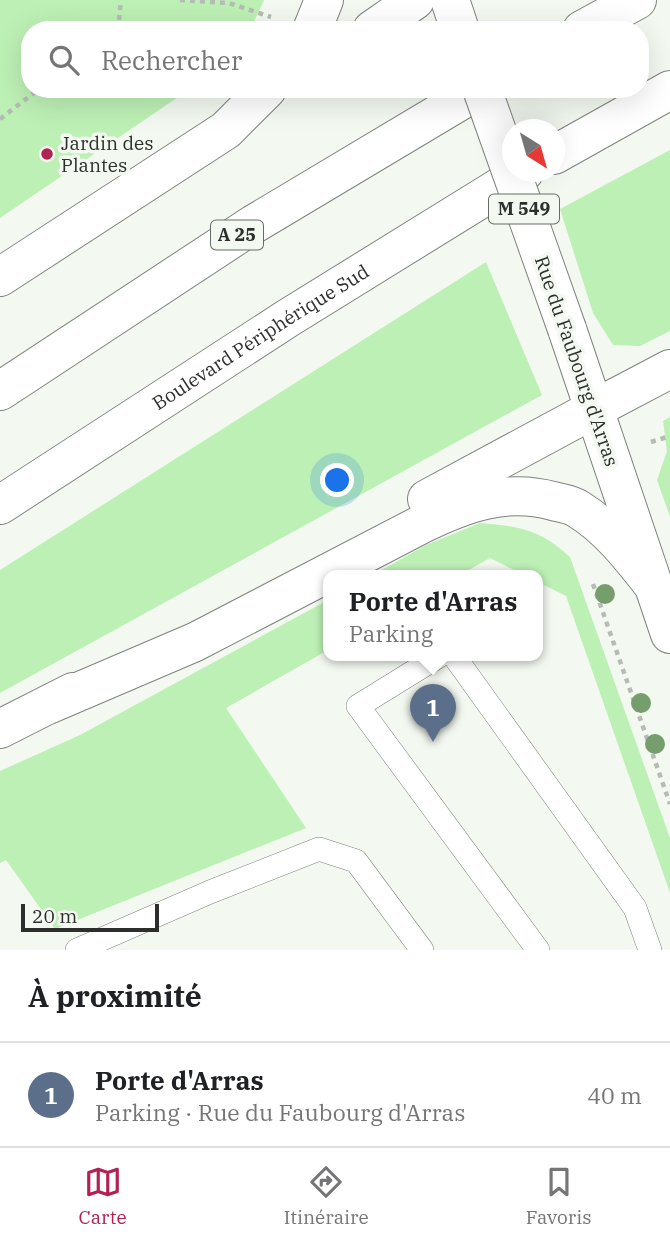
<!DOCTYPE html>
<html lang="fr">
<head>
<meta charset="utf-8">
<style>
	:root { --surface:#fff; --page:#f6f6f6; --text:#202124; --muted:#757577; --line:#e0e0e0; --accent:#b12152 }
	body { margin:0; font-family:"IBM Plex Serif",serif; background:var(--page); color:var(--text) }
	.compass { position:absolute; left:502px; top:119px; width:63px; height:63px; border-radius:50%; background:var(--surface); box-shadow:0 7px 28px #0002; rotate:143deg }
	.scale { position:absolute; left:21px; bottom:18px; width:138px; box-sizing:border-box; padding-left:7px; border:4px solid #2d2f2c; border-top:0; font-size:19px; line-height:24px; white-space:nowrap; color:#2d2f2c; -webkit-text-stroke:5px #f3f9f1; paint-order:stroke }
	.you { position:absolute; left:338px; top:481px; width:24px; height:24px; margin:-18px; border:5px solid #fff; border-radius:50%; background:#1a73e8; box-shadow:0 0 0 10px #1a73e833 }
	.badge { display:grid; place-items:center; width:46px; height:46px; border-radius:50%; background:var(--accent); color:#fff; font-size:23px; font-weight:700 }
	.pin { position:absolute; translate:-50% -58px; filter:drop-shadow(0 2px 4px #0008) }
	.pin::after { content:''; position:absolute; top:37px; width:24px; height:21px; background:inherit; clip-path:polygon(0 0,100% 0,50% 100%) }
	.popup { position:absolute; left:323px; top:570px; width:220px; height:91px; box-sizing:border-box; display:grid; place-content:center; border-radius:14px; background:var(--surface); filter:drop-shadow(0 2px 5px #0005); font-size:23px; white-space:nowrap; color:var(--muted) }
	.popup b { font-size:26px; color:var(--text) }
	.popup::after { content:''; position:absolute; left:50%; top:100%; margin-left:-14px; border:14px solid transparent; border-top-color:var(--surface) }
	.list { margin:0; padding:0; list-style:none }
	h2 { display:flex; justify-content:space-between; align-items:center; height:91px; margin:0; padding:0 28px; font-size:30px }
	h2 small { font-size:23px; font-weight:400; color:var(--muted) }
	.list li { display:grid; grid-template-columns:46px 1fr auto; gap:21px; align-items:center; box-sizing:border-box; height:105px; padding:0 28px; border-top:2px solid var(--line) }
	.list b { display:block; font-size:26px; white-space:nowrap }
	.list p { margin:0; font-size:23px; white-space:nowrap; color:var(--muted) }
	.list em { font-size:23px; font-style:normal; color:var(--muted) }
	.icon { flex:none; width:38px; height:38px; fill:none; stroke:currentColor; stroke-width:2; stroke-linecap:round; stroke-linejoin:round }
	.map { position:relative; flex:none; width:670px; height:950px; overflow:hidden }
	.search { position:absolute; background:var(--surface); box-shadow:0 7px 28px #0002; left:21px; right:21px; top:21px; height:77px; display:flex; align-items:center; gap:18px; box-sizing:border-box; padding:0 24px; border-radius:28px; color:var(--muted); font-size:26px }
	.sheet { height:196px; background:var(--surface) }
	nav { display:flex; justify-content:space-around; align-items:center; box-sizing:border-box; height:98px; border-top:2px solid var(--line); background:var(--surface); font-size:19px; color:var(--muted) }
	nav a { display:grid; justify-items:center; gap:4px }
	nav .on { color:var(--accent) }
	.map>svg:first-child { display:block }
	.green { fill:#bdf0b5 }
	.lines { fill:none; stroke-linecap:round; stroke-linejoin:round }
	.lane-casing { stroke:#7e847d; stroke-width:24 }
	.primary-casing { stroke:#7e847d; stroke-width:40 }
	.highway-casing { stroke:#7e847d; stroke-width:40 }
	.path { stroke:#b7bbb5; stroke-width:4.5; stroke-dasharray:5 5; stroke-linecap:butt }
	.lane { stroke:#fff; stroke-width:23 }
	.primary { stroke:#fff; stroke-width:38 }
	.highway { stroke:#fff; stroke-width:38 }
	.primary-bridge-casing { stroke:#7e847d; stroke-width:40; stroke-linecap:butt }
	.primary-bridge { stroke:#fff; stroke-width:38 }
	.tree { fill:#769e6d }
	.poi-dot { fill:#b12152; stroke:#f3f9f1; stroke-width:2.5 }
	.labels { text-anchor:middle; stroke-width:7; stroke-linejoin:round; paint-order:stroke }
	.shield { fill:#f3f9f1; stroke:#686c67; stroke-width:2 }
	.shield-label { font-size:18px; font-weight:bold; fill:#2d2f2c }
	.poi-label { font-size:19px; fill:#2d2f2c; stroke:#f3f9f1; text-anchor:start }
	.street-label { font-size:19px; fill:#2d2f2c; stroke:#f3f9f1 }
</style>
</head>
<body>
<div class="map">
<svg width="670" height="950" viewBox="0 0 670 950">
	<rect width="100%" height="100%" fill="#f3f9f1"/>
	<path class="green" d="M0 0H264L250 30H30V89H190L0 218Z
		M670 150V331L640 346 613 345 593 313 560 209Z
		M486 262 542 395 0 693V570Z
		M670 417V517L657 480 667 451 663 421Z
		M480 523C519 526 540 529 570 557L670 838V893L566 596 538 582V576H526L490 558 458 576H371L426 545Z
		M328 600V650L226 708 306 828 55 929 6 860 0 863V771L80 735Z"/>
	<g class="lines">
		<g class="lane-casing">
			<path id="lane" d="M439 656 358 706 538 950
				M454 656 635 908 650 950
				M77 950 210 892 319 849 356 861 422 950"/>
		</g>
		<g class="primary-casing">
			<path id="primary" d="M450 0 460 30
				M567 329 670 634
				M594 409 670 369"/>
		</g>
		<g class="highway-casing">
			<g id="highway">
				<path d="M312 30 324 0"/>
				<path d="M372 30 415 0"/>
				<path d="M582 30 637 0"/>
				<path d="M554 155 670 90"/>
				<path d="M0 277 226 130 267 89"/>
				<path d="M0 391 254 224 480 89"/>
				<path d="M427 499 594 409"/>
				<path id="s1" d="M0 505 288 318 524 172"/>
				<path d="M50 704 195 642 424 523C465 503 507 488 553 501 561 503 571 504 578 509 609 528 631 557 653 585"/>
				<path d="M0 729 73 692"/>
			</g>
		</g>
		<path class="path" d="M180 0 229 3 271 17
			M118 30 121 0
			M0 119 39 89
			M651 442 670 436
			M593 584 670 804"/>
		<use href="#lane" class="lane"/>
		<use href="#primary" class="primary"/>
		<use href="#highway" class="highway"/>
		<g class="primary-bridge-casing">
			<path id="primary-bridge" d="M482 89 567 329"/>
		</g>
		<use href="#primary-bridge" class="primary-bridge"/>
	</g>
	<g class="tree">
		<circle cx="605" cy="594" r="10"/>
		<circle cx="641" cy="703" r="10"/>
		<circle cx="655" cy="744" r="10"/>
	</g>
	<circle class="poi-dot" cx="47" cy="154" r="7"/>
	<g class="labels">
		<g class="shield">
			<rect x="489" y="194.5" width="70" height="29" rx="5"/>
			<rect x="211" y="220.5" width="52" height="29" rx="5"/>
		</g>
		<g class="shield-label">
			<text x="524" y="215">M 549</text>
			<text x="237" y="241">A 25</text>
		</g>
		<g class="poi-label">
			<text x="61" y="150">Jardin des<tspan x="61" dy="22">Plantes</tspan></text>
		</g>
		<g class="street-label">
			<text dy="7" stroke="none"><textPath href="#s1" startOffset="310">Boulevard Périphérique Sud</textPath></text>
			<text transform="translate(577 361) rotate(71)" y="7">Rue du Faubourg d'Arras</text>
		</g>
	</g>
</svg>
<svg class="compass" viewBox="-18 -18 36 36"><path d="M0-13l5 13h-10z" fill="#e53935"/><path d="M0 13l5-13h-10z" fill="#757577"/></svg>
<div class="scale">20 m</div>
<div class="you"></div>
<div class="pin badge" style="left:433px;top:742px;background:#5c6f8a">1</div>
<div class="popup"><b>Porte d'Arras</b>Parking</div>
<div class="search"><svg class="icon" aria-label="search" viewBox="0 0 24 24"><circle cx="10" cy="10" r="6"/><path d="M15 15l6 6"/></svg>Rechercher</div>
</div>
<section class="sheet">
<h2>À proximité<small></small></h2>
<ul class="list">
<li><span class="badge" style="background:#5c6f8a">1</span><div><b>Porte d'Arras</b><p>Parking · Rue du Faubourg d'Arras</p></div><em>40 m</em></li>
</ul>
</section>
<nav>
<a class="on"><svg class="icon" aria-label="map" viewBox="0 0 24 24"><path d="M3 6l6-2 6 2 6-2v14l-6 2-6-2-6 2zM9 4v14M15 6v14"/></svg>Carte</a>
<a><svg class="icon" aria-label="directions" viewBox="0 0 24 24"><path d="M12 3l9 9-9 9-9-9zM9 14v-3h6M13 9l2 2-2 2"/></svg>Itinéraire</a>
<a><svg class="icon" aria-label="saved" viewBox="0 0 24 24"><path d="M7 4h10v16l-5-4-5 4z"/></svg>Favoris</a>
</nav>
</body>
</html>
